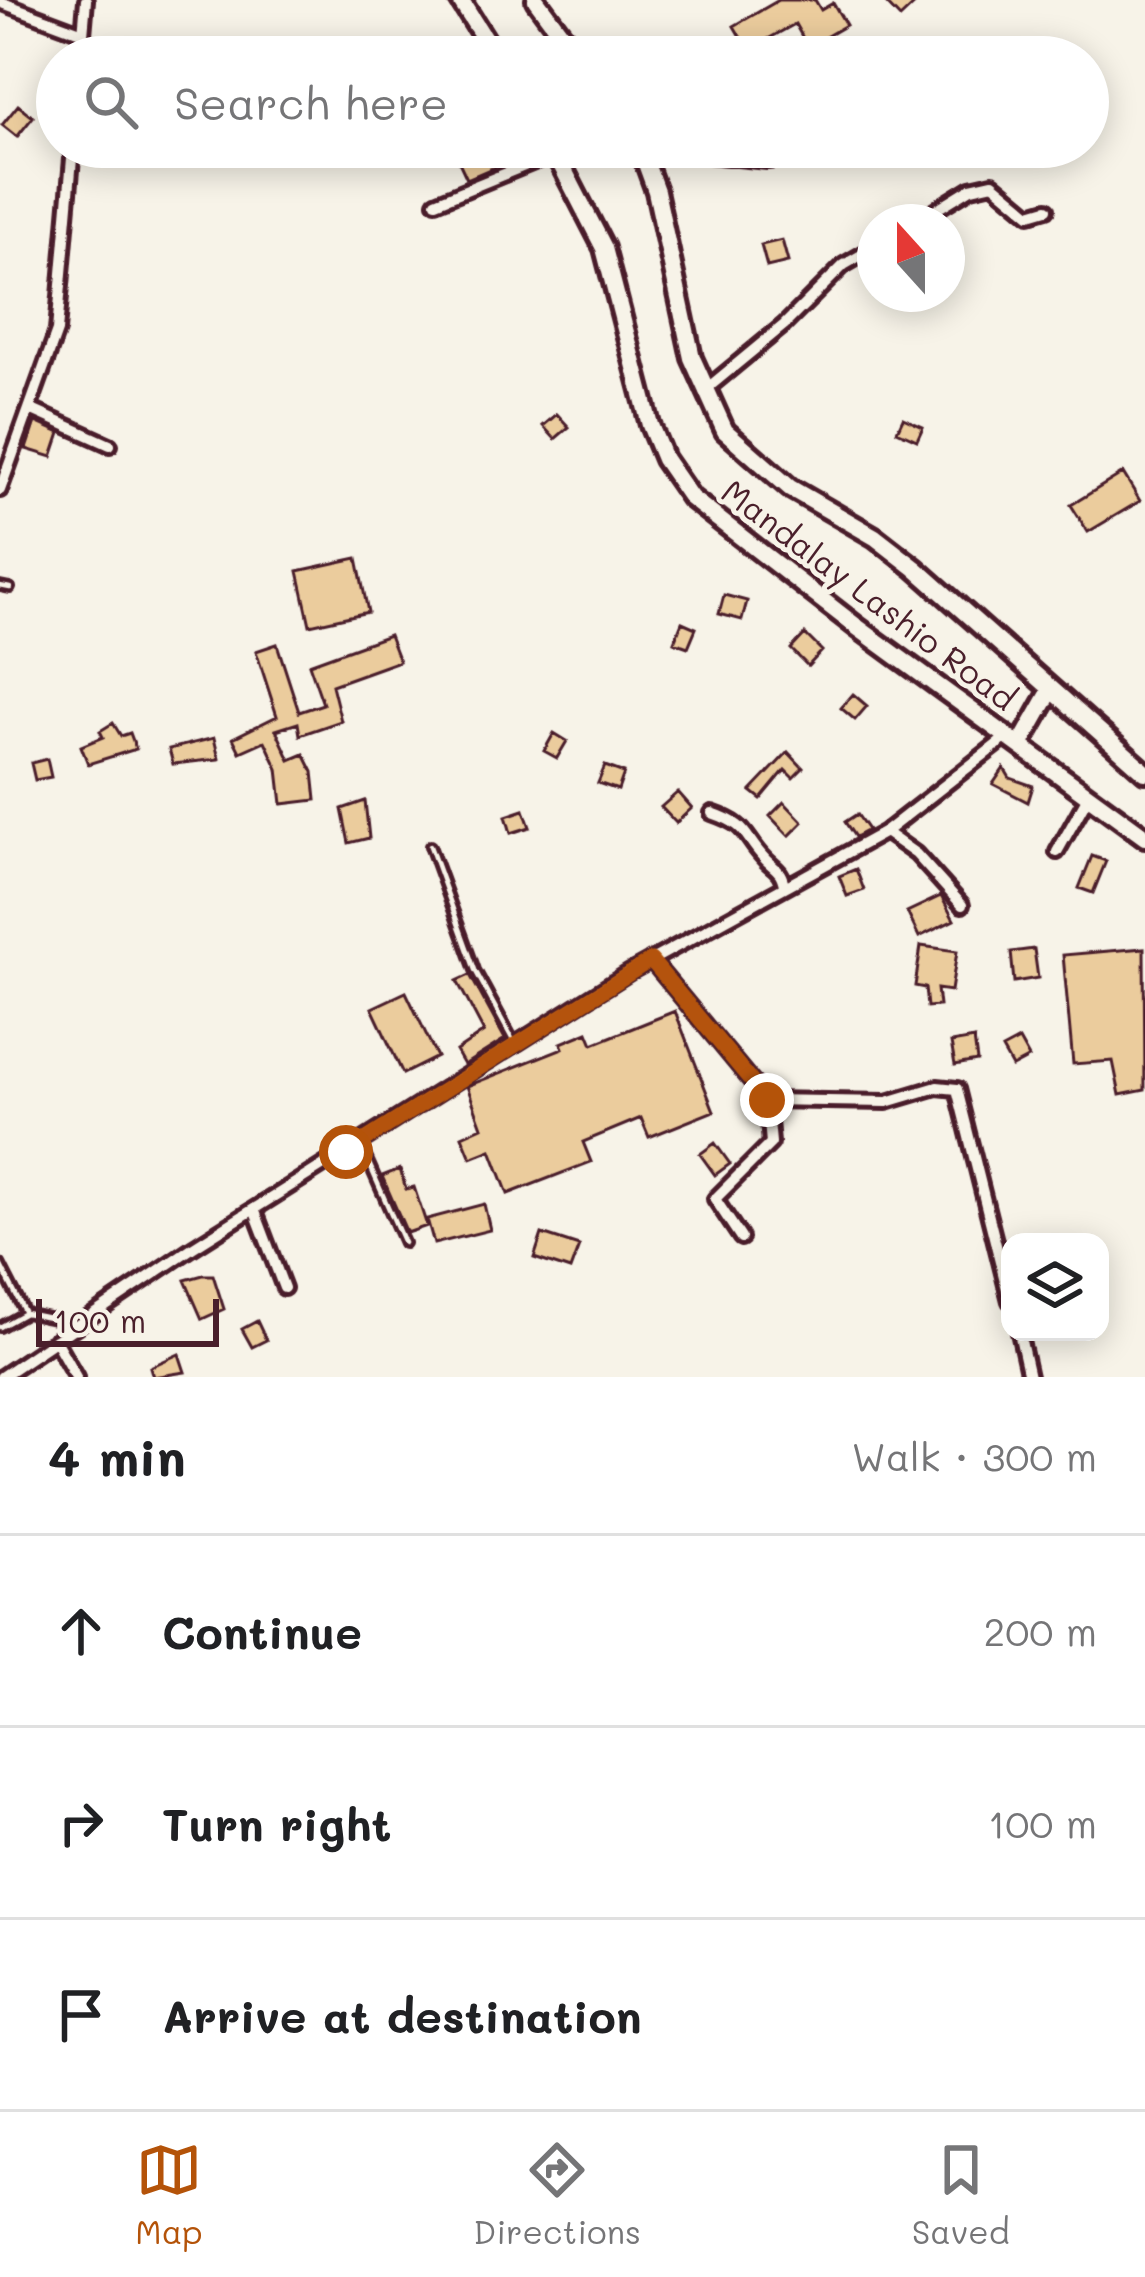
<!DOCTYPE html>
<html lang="en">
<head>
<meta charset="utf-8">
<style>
	:root { --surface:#fff; --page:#f6f6f6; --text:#202124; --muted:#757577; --line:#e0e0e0; --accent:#b45309 }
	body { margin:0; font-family:Mali,sans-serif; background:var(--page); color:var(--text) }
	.controls { position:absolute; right:36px; bottom:36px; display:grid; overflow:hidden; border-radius:24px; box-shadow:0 6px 30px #0003 }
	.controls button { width:108px; height:108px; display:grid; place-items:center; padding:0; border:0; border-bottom:3px solid var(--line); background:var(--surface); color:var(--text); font:60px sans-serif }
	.compass { position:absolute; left:857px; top:204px; width:108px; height:108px; border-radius:50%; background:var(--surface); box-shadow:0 6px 30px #0003; rotate:339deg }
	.scale { position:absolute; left:36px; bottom:30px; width:183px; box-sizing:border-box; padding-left:12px; border:6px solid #4a1f2b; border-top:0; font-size:33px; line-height:42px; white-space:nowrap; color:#4a1f2b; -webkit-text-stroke:9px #f7f3e8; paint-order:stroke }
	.stop { position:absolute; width:36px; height:36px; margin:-27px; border:9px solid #b45309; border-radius:50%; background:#fff }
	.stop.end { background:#b45309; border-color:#fff; box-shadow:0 3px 12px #0008 }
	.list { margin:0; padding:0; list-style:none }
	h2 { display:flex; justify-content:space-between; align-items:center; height:156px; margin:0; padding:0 48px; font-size:51px }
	h2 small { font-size:39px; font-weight:400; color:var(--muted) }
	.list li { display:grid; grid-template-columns:78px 1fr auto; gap:36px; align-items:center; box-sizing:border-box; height:192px; padding:0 48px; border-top:3px solid var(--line) }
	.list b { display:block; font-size:45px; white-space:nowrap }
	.list em { font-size:39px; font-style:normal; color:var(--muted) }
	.icon { flex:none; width:66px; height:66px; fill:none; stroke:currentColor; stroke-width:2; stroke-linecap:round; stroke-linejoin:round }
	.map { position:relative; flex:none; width:1145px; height:1377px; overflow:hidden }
	.search { position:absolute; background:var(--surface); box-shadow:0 6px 30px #0003; left:36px; right:36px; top:36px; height:132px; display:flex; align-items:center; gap:30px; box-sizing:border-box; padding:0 42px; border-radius:66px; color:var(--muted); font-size:45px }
	.sheet { height:732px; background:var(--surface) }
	nav { display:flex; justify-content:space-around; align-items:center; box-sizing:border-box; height:168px; border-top:3px solid var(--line); background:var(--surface); font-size:33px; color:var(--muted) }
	nav a { display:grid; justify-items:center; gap:6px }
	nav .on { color:var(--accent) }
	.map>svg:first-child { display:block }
	.building { fill:#ebcc9d; stroke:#4a1f2b; stroke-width:3 }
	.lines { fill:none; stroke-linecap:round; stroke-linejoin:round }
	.service-casing { stroke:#4a1f2b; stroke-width:14 }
	.minor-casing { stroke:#4a1f2b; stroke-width:20 }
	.trunk-casing { stroke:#4a1f2b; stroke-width:26 }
	.service { stroke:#f7f3e8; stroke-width:4.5 }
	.minor { stroke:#f7f3e8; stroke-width:10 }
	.trunk { stroke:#f7f3e8; stroke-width:16 }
	.route { stroke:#b45309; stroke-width:15 }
	.labels { text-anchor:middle; stroke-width:10; stroke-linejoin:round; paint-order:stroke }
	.street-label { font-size:33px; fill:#4a1f2b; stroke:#f7f3e8 }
</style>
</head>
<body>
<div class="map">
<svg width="1145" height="1377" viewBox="0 0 1145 1377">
	<rect width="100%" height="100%" fill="#f7f3e8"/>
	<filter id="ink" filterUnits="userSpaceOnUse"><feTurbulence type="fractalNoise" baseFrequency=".00833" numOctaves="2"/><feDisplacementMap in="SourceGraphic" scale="24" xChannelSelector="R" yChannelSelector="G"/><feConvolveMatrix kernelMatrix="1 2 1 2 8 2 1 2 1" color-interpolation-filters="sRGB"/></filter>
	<g filter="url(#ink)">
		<path class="building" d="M779 0H815L821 10 833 3 846 25 808 47 795 24 748 50 734 26Z
			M883 0H919L900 18Z
			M18 105 33 117 17 137 2 125Z
			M452 147H486L495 167 467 179Z
			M782 240 788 262 767 267 761 245Z
			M557 414 569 427 555 439 543 426Z
			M903 418 923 427 917 440 897 431Z
			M35 422 60 433 52 457 26 449Z
			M1123 473 1140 501 1088 532 1071 505Z
			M357 558 368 612 310 625 298 571Z
			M724 595 747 601 742 620 719 614Z
			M682 622 696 628 688 647 674 642Z
			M805 634 822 651 808 666 791 649Z
			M389 635 399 661 332 685 341 721 300 735 298 723 276 730 290 760 304 754 313 772 316 800 282 804 278 769 265 741 240 752 233 738 277 716 256 651 277 644 299 712 323 704 309 664Z
			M853 694 867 706 855 720 841 708Z
			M113 723 121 736 130 733 136 749 88 764 81 746 103 737 100 731Z
			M554 733 567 741 557 758 544 751Z
			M214 738 219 759 173 764 169 749Z
			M788 752 803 768 793 778 785 770 761 799 751 791Z
			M47 759 51 777 35 780 31 763Z
			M605 766 624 773 618 790 598 783Z
			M1004 768 1010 778 1033 786 1028 802 993 784Z
			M678 792 692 808 676 823 661 807Z
			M365 801 369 838 349 843 342 809Z
			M784 802 803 822 789 836 770 816Z
			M524 810 530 827 511 833 506 816Z
			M857 814 868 830 855 837 845 822Z
			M1092 856 1106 861 1093 893 1079 888Z
			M856 869 864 890 847 896 839 876Z
			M941 896 954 920 919 937 907 912Z
			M921 946 957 951 951 991 937 989 939 1006 927 1007 925 988 915 986Z
			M1144 948 1145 1090 1120 1095 1113 1061 1073 1064 1063 955Z
			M1034 949 1038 978 1014 982 1011 952Z
			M470 975 505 1039 464 1065 456 1051 484 1032 457 981Z
			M406 992 437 1057 403 1074 372 1008Z
			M675 1011 714 1111 649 1137 641 1118 583 1142 591 1162 508 1194 491 1150 471 1158 462 1136 482 1127 467 1086 563 1048 561 1043 588 1032 593 1044Z
			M974 1039 977 1061 955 1065 951 1043Z
			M1019 1040 1029 1058 1012 1067 1002 1049Z
			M715 1143 730 1164 715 1175 700 1154Z
			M400 1169 406 1189 414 1187 427 1226 407 1233 382 1176Z
			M484 1204 490 1230 434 1244 427 1219Z
			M542 1234 579 1246 570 1270 534 1258Z
			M203 1275H213L224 1309 202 1319 185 1280Z
			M257 1321 266 1340 252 1347 242 1329Z
			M179 1354 185 1372 153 1377 150 1367Z"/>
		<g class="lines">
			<g class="service-casing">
				<path id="service" d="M0 586 10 588
					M430 846 475 970 515 1044
					M360 1143 404 1243
					M0 1264 25 1313
					M0 1327 25 1313 73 1323"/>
			</g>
			<g class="minor-casing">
				<path id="minor" d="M0 2 83 33
					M81 57 86 0
					M641 148 767 161 782 159 792 147
					M436 202 556 153
					M916 222 971 188 993 183 1030 214 1047 209
					M704 391 784 325 844 265 875 247
					M30 409 110 445
					M0 490 57 331 73 147
					M712 813C750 826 742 835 766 860 776 870 781 870 784 885
					M885 832 916 854 962 905
					M1057 852 1089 795
					M651 960 767 1100 887 1102 937 1087 957 1089 1010 1301
					M254 1209 284 1288
					M741 1238 715 1199 771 1143 767 1100
					M1019 1332 1029 1377
					M55 1340 76 1377
					M1 1377 192 1248 630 972 885 832 1008 736"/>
			</g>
			<g class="trunk-casing">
				<path id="trunk" d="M460 0 496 57
					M536 0 578 57
					M552 147 604 248 650 425 664 459 691 498 857 627 1145 837
					M640 147 656 191 692 358 725 431 790 488 875 537 915 568 1145 772
					M1020 745 1051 690"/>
			</g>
			<use href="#service" class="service"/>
			<use href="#minor" class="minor"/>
			<use href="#trunk" class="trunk"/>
		</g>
	</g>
	<g class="lines" filter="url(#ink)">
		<path class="route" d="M346 1152 651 960 767 1100"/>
	</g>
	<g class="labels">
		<g class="street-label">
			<text transform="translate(869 595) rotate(37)" y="12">Mandalay Lashio Road</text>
		</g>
	</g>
</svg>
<div class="controls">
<button><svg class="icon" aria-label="layers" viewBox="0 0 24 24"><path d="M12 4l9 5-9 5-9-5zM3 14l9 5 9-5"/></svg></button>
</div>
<svg class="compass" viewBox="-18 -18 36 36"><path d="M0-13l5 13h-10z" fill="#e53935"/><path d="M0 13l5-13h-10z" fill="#757577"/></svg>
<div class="scale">100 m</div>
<div class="stop" style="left:346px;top:1152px"></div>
<div class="stop end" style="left:767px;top:1100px"></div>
<div class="search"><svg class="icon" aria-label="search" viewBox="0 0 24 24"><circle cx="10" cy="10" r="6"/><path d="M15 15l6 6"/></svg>Search here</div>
</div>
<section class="sheet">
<h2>4 min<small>Walk · 300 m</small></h2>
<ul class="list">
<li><svg class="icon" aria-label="ahead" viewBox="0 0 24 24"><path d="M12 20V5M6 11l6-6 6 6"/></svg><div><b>Continue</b></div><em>200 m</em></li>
<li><svg class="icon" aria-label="right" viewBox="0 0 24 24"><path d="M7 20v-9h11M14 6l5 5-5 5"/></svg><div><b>Turn right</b></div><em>100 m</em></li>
<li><svg class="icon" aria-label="arrive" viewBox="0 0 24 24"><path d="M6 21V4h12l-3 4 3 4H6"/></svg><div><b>Arrive at destination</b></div></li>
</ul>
</section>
<nav>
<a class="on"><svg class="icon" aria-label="map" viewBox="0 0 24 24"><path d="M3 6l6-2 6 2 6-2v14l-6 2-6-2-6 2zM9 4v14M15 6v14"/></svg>Map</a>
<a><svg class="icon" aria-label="directions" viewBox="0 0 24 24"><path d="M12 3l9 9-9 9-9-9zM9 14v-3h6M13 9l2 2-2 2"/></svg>Directions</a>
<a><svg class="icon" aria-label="saved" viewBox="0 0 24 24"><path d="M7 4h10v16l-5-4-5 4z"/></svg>Saved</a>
</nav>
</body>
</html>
